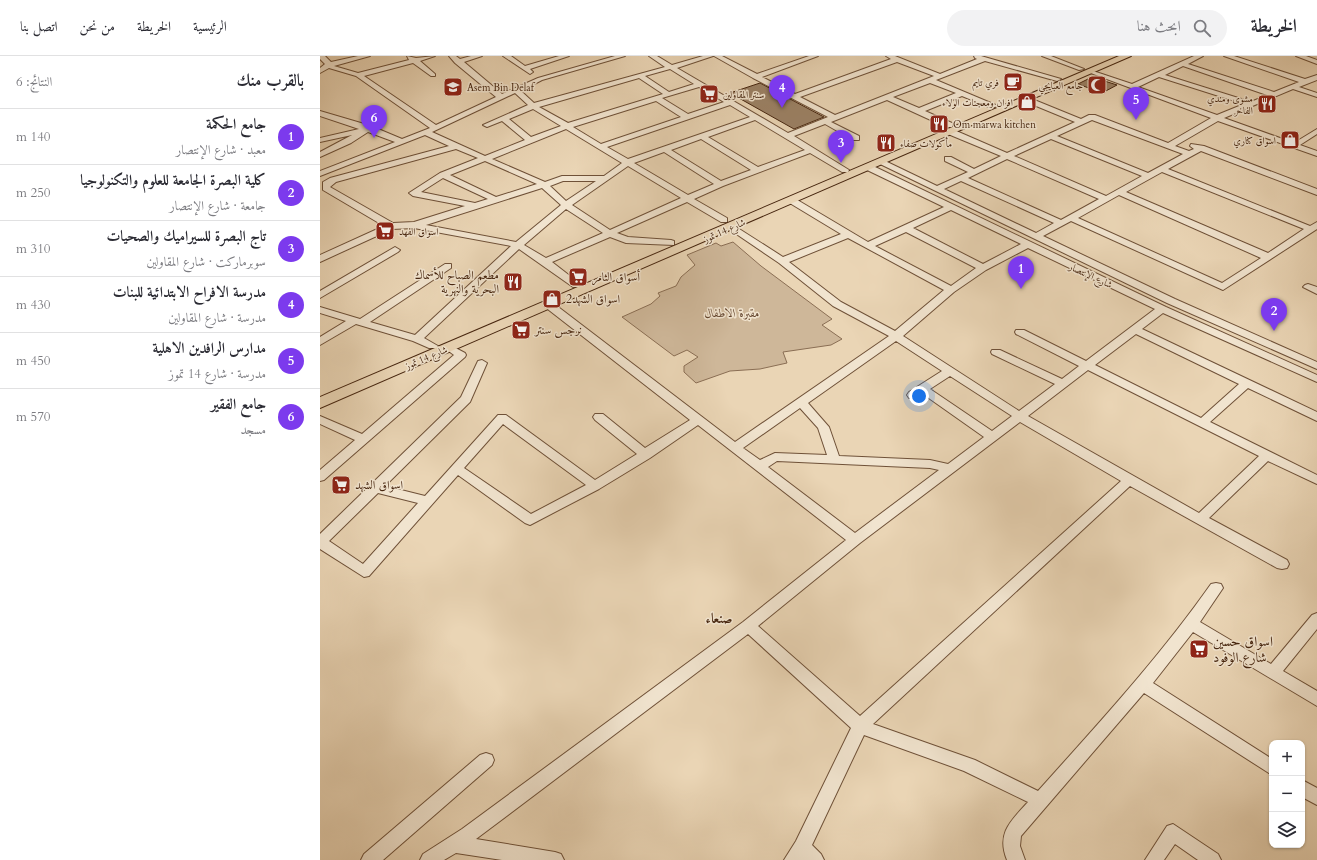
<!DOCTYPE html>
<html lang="ar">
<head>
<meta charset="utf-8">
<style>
	:root { --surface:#fff; --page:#f2f2f3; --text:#2b2b33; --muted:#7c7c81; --line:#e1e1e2; --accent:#7c3aed }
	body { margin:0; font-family:Cardo,Amiri,serif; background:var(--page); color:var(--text); direction:rtl }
	.controls { position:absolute; right:12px; bottom:12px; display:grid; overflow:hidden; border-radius:8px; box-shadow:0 1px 3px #0004 }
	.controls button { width:36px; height:36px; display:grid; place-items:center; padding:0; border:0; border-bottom:1px solid var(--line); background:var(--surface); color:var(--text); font:20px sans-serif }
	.you { position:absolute; left:599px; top:340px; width:14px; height:14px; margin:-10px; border:3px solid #fff; border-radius:50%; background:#1a73e8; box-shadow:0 0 0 6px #1a73e833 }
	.badge { display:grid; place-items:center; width:26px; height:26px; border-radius:50%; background:var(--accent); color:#fff; font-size:13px; font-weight:700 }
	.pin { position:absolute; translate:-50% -33px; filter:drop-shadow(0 1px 2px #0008) }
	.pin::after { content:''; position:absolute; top:21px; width:14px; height:12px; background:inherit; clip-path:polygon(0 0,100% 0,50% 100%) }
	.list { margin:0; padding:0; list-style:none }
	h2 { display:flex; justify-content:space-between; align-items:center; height:52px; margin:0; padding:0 16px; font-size:17px }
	h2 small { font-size:13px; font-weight:400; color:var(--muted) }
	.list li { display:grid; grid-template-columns:26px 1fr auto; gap:12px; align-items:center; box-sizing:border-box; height:56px; padding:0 16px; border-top:1px solid var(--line) }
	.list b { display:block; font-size:15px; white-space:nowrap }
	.list p { margin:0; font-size:13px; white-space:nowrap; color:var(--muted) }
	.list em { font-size:13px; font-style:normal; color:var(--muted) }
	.icon { flex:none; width:22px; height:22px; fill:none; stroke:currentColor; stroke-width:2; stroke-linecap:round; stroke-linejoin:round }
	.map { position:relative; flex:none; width:997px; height:804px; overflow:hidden; direction:ltr }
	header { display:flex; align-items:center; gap:24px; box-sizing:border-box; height:56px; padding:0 20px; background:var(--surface); border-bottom:1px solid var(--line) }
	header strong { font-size:19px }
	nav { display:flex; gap:22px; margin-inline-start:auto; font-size:14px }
	.search { width:280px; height:36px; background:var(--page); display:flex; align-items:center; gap:10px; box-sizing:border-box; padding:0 14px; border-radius:22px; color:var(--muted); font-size:15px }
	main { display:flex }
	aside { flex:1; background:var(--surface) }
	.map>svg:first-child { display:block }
	.green { fill:#ceb799; stroke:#8a6e54 }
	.building { fill:#9b8165; stroke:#46250f }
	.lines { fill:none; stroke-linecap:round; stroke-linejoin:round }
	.minor-casing { stroke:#6f5138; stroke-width:2 }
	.major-casing { stroke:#46250f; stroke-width:2 }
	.minor { fill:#f1e4cf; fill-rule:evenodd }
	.major { fill:#ead5b5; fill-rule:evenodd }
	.labels { text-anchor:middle; stroke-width:3; stroke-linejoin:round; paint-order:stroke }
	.far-poi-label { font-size:10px; fill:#46250f; stroke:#f1e4cf; text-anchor:end }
	.far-street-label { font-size:10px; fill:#46250f; stroke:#f1e4cf }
	.poi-label { font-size:12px; fill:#46250f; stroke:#f1e4cf; text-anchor:start }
	.park-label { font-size:12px; font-style:italic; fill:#61422b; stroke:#f1e4cf }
	.quarter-label { font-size:14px; font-weight:bold; fill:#46250f; stroke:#f1e4cf }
	.near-poi-label { font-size:14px; fill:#46250f; stroke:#f1e4cf; text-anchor:start }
</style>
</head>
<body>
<header>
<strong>الخريطة</strong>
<div class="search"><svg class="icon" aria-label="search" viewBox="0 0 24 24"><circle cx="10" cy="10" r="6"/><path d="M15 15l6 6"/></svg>ابحث هنا</div>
<nav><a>الرئيسية</a><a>الخريطة</a><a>من نحن</a><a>اتصل بنا</a></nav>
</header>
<main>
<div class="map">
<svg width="997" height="804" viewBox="0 0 997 804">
	<rect width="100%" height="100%" fill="#ead5b5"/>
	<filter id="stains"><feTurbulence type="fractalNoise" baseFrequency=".005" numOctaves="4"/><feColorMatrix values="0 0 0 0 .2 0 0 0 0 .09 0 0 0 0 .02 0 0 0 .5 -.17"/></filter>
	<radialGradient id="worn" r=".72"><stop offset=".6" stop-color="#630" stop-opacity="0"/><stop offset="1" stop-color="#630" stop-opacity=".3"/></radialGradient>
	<path class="green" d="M413 186 441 210 512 263 502 269 522 283 511 289 463 296 467 307 440 313 410 315 376 327 364 316V310L378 301 367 294 354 300 302 261 331 248 340 240 338 237 356 230 361 221 375 209 367 199 396 187 401 190Z"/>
	<path class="building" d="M772 21 797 29 782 37 758 28Z
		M440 27 457 36 504 61 474 73 410 37Z"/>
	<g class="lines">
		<g class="minor-casing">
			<path id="minor" d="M0 0H5L11 6 38 0H50L14 10 38 17 89 4 87 0 96 2 115 0 100 5 115 18V20H111L93 7 44 20 116 69 176 41 135 7 129 0H136L140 3 151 0H162L144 6 182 38 218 22 295 0H305L222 24 201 35 214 47 345 11 329 0H337L352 9 383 0H393L357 12 468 77 508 61 433 22 394 0H402L437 18 489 0H498L442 21 475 38 571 3 566 0H575L620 18 657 3 655 2 654 0H661L741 23 737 25 665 5 616 24 678 50 671 52 642 40 605 55 632 67V71H626L567 44 511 66 539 80V84H533L505 68 474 80 529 114 528 116H522L490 97 403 130 374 143 407 162V166H401L367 146 297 177 308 181 351 184 354 185V189L306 187 290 181 232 206 259 227 261 229 259 231H253L199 193 104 282 118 290 117 292H109L93 285 36 268 0 289V281L26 265 0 257V251L40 263 125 208H131V212L50 266 95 279 191 190 94 172 72 173 0 206V199L64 170 3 134V126L10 122 129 90 105 79 0 120V115L75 86 48 76 31 87 0 101V96L32 79 0 86V82L39 73 0 60V55L51 70 82 83 110 72 36 20 9 12 0 17V12L5 8 0 3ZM577 6 614 20 515 59 480 41ZM350 13 374 28 349 36 325 20ZM319 22 343 38 248 67 219 51ZM610 27 636 37 599 52 573 41ZM379 31 404 46 368 58 342 42ZM195 37 208 49 163 69 167 71 182 65 205 84 165 100 112 76ZM336 45 361 61 281 88 253 71ZM410 49 430 61 308 103 287 91ZM213 53 241 70 211 81 189 63ZM435 64 485 94 438 111 388 81ZM246 73 302 107 284 120H242L225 126 172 103ZM381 83 431 114 401 125 351 94ZM136 93 158 102 120 117 89 137 93 140 145 150 94 166 73 167 10 131 16 126ZM344 96 394 128 368 139 314 107ZM165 105 217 128 176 141 130 119ZM308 110 361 142 290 174 252 149ZM123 122 168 143 155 147 101 136ZM243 125H276L246 145 230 130ZM222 132 241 149 196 186 106 169ZM246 153 283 177 226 202 204 189Z
				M183 0H191L205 10 239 0H249L210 13 213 16 210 18Z
				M722 0H731L764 13 759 14Z
				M874 0H883L868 8 954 36 979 26 904 0H914L985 23 997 19V24L979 31 997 37V41L973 33 904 62 974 87 997 73V78L980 89 997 95V100L898 65 855 90 869 95 874 93 870 90 871 88 884 90 997 133V139L881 95 848 113 990 170 997 166V173L903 234 751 165 723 180 855 243 997 306V313L847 247 556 106 563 104 617 130 648 116 625 105V101H631L654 113 681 100 628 78V74H634L687 97 755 66 704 45V41H707L761 63 769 59H775L848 87 891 62 768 16 773 15 812 28ZM863 10 947 39 931 46 845 19ZM839 21 924 48 897 59 818 31ZM772 64 863 98 828 117 737 80ZM731 83 822 120 786 140 694 100ZM687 103 779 143 741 164 648 122ZM842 116 984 173 948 197 806 136ZM641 125 734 167 716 177 624 133ZM799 139 941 202 902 227 758 162Z
				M976 0H986L997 4V8Z
				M545 109H551L846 251 997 319V326L843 257 822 273 997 356V365L928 332 890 366 997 419V428L948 405 889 462 967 504 969 508 967 512 962 513 957 512 810 430 553 668 655 704 718 735C778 668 839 602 891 528L896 527 901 528 903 532 880 566 951 608 992 559 997 557V573L963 615 997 635V650L873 576 833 627 952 703V719L824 637 701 780 700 790 705 804H687C676 777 691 765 708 746L644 715 544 679 492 789 501 798 504 804H464L476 785 531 672 428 578 156 783 235 796 241 798 244 804H182L136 797 124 804H100L103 798 142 773 423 566 526 484 378 369 330 402 279 433 210 469 205 467 138 419 49 520 44 521 0 493V478L141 341 158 305 162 304 167 307 150 346 65 430 105 440 178 359H186L275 424 317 398 275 364 273 361 275 358H283L325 392 370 364 225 251 224 249 225 247H233L415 386 569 280 513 250 459 207 406 171 407 169H413L463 201 521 178 468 146V142H474L548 186 624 151 545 113ZM631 154 701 188 663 208 593 172ZM586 176 656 212 631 230 555 190ZM528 182 624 234 575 275 521 246 469 206ZM708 192 835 253 766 305 704 274H696L695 276 696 278 759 310 742 323 680 294H672L671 296 672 298 735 328 699 355 583 280 634 236 666 214ZM816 278 919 328 881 362 775 309ZM576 285 622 315 589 336 587 339 589 342H597L603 338 664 381 628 408 610 404 519 400 509 371 488 347ZM768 314 939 400 879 457 708 360ZM630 320 692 360 672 375 610 333ZM480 352 498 372 507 399 455 397 440 404 423 392ZM700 366 801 425 540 660 438 570 540 487ZM183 368 266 429 211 458 144 412ZM457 405 610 412 619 414 535 477 448 411ZM58 437 98 447 43 508 9 485Z
				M75 191 80 194 78 196 0 242V235Z
				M988 228 997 231V238L983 231 985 229Z
				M128 288 145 297 146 299 145 301 4 424 0 425V414L35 384 0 368V360L42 378 134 299 123 291Z
				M166 697 172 699 174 704 172 709 63 804H41L44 798 160 699Z
				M982 724 997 732V749L982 741Z
				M853 768 898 798 901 804H878L855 788 844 804H825L847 770Z"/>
		</g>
		<g class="major-casing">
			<path id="major" d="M799 0H811L0 352V341Z"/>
		</g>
		<use href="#minor" class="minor"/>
		<use href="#major" class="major"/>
	</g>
	<defs>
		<g id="cafe-square" transform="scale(1)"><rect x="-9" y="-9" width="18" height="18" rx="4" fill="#8f2418" stroke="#f1e4cf"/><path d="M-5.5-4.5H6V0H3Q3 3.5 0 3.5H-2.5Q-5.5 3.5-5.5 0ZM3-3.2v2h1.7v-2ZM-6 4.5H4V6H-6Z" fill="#fff"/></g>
		<g id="mosque-square" transform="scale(1)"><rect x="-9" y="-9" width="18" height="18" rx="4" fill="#8f2418" stroke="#f1e4cf"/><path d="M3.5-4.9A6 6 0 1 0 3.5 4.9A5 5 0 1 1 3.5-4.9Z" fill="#fff"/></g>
		<g id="school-square" transform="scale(1)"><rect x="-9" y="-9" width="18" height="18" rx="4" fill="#8f2418" stroke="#f1e4cf"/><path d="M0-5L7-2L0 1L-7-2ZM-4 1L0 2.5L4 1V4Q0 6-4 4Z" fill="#fff"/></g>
		<g id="supermarket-square" transform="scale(1)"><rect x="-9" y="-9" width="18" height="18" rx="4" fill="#8f2418" stroke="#f1e4cf"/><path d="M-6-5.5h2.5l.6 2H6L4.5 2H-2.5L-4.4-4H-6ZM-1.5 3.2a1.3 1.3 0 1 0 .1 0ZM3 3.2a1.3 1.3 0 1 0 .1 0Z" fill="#fff"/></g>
		<g id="shop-square" transform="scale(1)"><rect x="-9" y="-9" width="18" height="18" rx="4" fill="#8f2418" stroke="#f1e4cf"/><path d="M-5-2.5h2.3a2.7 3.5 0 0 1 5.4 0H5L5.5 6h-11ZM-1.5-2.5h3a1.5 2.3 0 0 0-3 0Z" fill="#fff"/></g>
		<g id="restaurant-square" transform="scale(1)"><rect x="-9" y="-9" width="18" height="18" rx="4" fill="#8f2418" stroke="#f1e4cf"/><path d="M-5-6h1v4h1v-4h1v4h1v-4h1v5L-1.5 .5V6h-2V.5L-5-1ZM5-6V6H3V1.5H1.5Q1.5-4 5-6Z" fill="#fff"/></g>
	</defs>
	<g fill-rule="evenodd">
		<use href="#cafe-square" x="693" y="26"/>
		<use href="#mosque-square" x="777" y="29"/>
		<use href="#school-square" x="133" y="31"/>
		<use href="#supermarket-square" x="389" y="38"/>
		<use href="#shop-square" x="707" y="46"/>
		<use href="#restaurant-square" x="947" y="48"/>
		<use href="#restaurant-square" x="619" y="68"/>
		<use href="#shop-square" x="970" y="84"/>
		<use href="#restaurant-square" x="566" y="87"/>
		<use href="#supermarket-square" x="65" y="175"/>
		<use href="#supermarket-square" x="258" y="221"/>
		<use href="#restaurant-square" x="193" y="226"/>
		<use href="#shop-square" x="232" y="243"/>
		<use href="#supermarket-square" x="201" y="274"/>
		<use href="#supermarket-square" x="21" y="429"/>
		<use href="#supermarket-square" x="879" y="593"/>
	</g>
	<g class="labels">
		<g class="far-poi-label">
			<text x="679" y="30">فري تايم</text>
			<text x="763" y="33">جامع العبايجي</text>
			<text x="147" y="35" text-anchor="start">Asem Bin Delaf</text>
			<text x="403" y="42" text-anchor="start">سنتر المقاولين</text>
			<text x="933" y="46">مشوى ومندي<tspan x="933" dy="12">الفاخر</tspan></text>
			<text x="693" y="50">افران ومعجنات الولاء</text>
			<text x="633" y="72" text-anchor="start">Om marwa kitchen</text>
			<text x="956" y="88">اسواق كناري</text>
			<text x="580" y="91" text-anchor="start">مأكولات صفاء</text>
			<text x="79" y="179" text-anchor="start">اسواق الفهد</text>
		</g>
		<g class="far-street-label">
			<text transform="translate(404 174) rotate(-24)" y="4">شارع 14 تموز</text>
			<text transform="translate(771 219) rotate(25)" y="4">شارع الإنتصار</text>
			<text transform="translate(106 301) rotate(-23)" y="4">شارع 14 تموز</text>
		</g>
		<g class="poi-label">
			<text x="179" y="223" text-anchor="end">مطعم الصباح للأسماك<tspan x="179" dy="14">البحرية والنهرية</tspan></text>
			<text x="272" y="225">أسواق الثامر</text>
			<text x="246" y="247">اسواق الشهد2</text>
			<text x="215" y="278">نرجس سنتر</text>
			<text x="35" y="433">اسواق الشهد</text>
		</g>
		<g class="park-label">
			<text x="412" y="261">مقبرة الاطفال</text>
		</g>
		<g class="quarter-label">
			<text x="399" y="567">صنعاء</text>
		</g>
		<g class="near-poi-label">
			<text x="893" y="590">اسواق حسين<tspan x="893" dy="16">شارع الوفود</tspan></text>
		</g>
	</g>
	<rect width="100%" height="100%" filter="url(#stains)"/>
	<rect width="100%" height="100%" fill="url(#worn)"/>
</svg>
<div class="controls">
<button>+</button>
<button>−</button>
<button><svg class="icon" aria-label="layers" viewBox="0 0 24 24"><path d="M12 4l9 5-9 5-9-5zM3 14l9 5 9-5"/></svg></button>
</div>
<div class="you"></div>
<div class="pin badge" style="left:701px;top:233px">1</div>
<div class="pin badge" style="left:954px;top:275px">2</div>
<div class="pin badge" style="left:521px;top:107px">3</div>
<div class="pin badge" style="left:462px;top:52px">4</div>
<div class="pin badge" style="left:816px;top:64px">5</div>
<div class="pin badge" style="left:54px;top:82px">6</div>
</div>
<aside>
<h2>بالقرب منك<small>النتائج: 6</small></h2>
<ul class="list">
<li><span class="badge">1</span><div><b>جامع الحكمة</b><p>معبد · شارع الإنتصار</p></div><em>140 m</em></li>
<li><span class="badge">2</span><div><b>كلية البصرة الجامعة للعلوم والتكنولوجيا</b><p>جامعة · شارع الإنتصار</p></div><em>250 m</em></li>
<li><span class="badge">3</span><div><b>تاج البصرة للسيراميك والصحيات</b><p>سوبرماركت · شارع المقاولين</p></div><em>310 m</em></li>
<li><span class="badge">4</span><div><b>مدرسة اﻻفراح اﻻبتدائية للبنات</b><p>مدرسة · شارع المقاولين</p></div><em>430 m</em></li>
<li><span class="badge">5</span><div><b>مدارس الرافدين اﻻهلية</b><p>مدرسة · شارع 14 تموز</p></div><em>450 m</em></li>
<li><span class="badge">6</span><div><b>جامع الفقير</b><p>مسجد</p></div><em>570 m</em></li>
</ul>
</aside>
</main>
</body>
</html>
